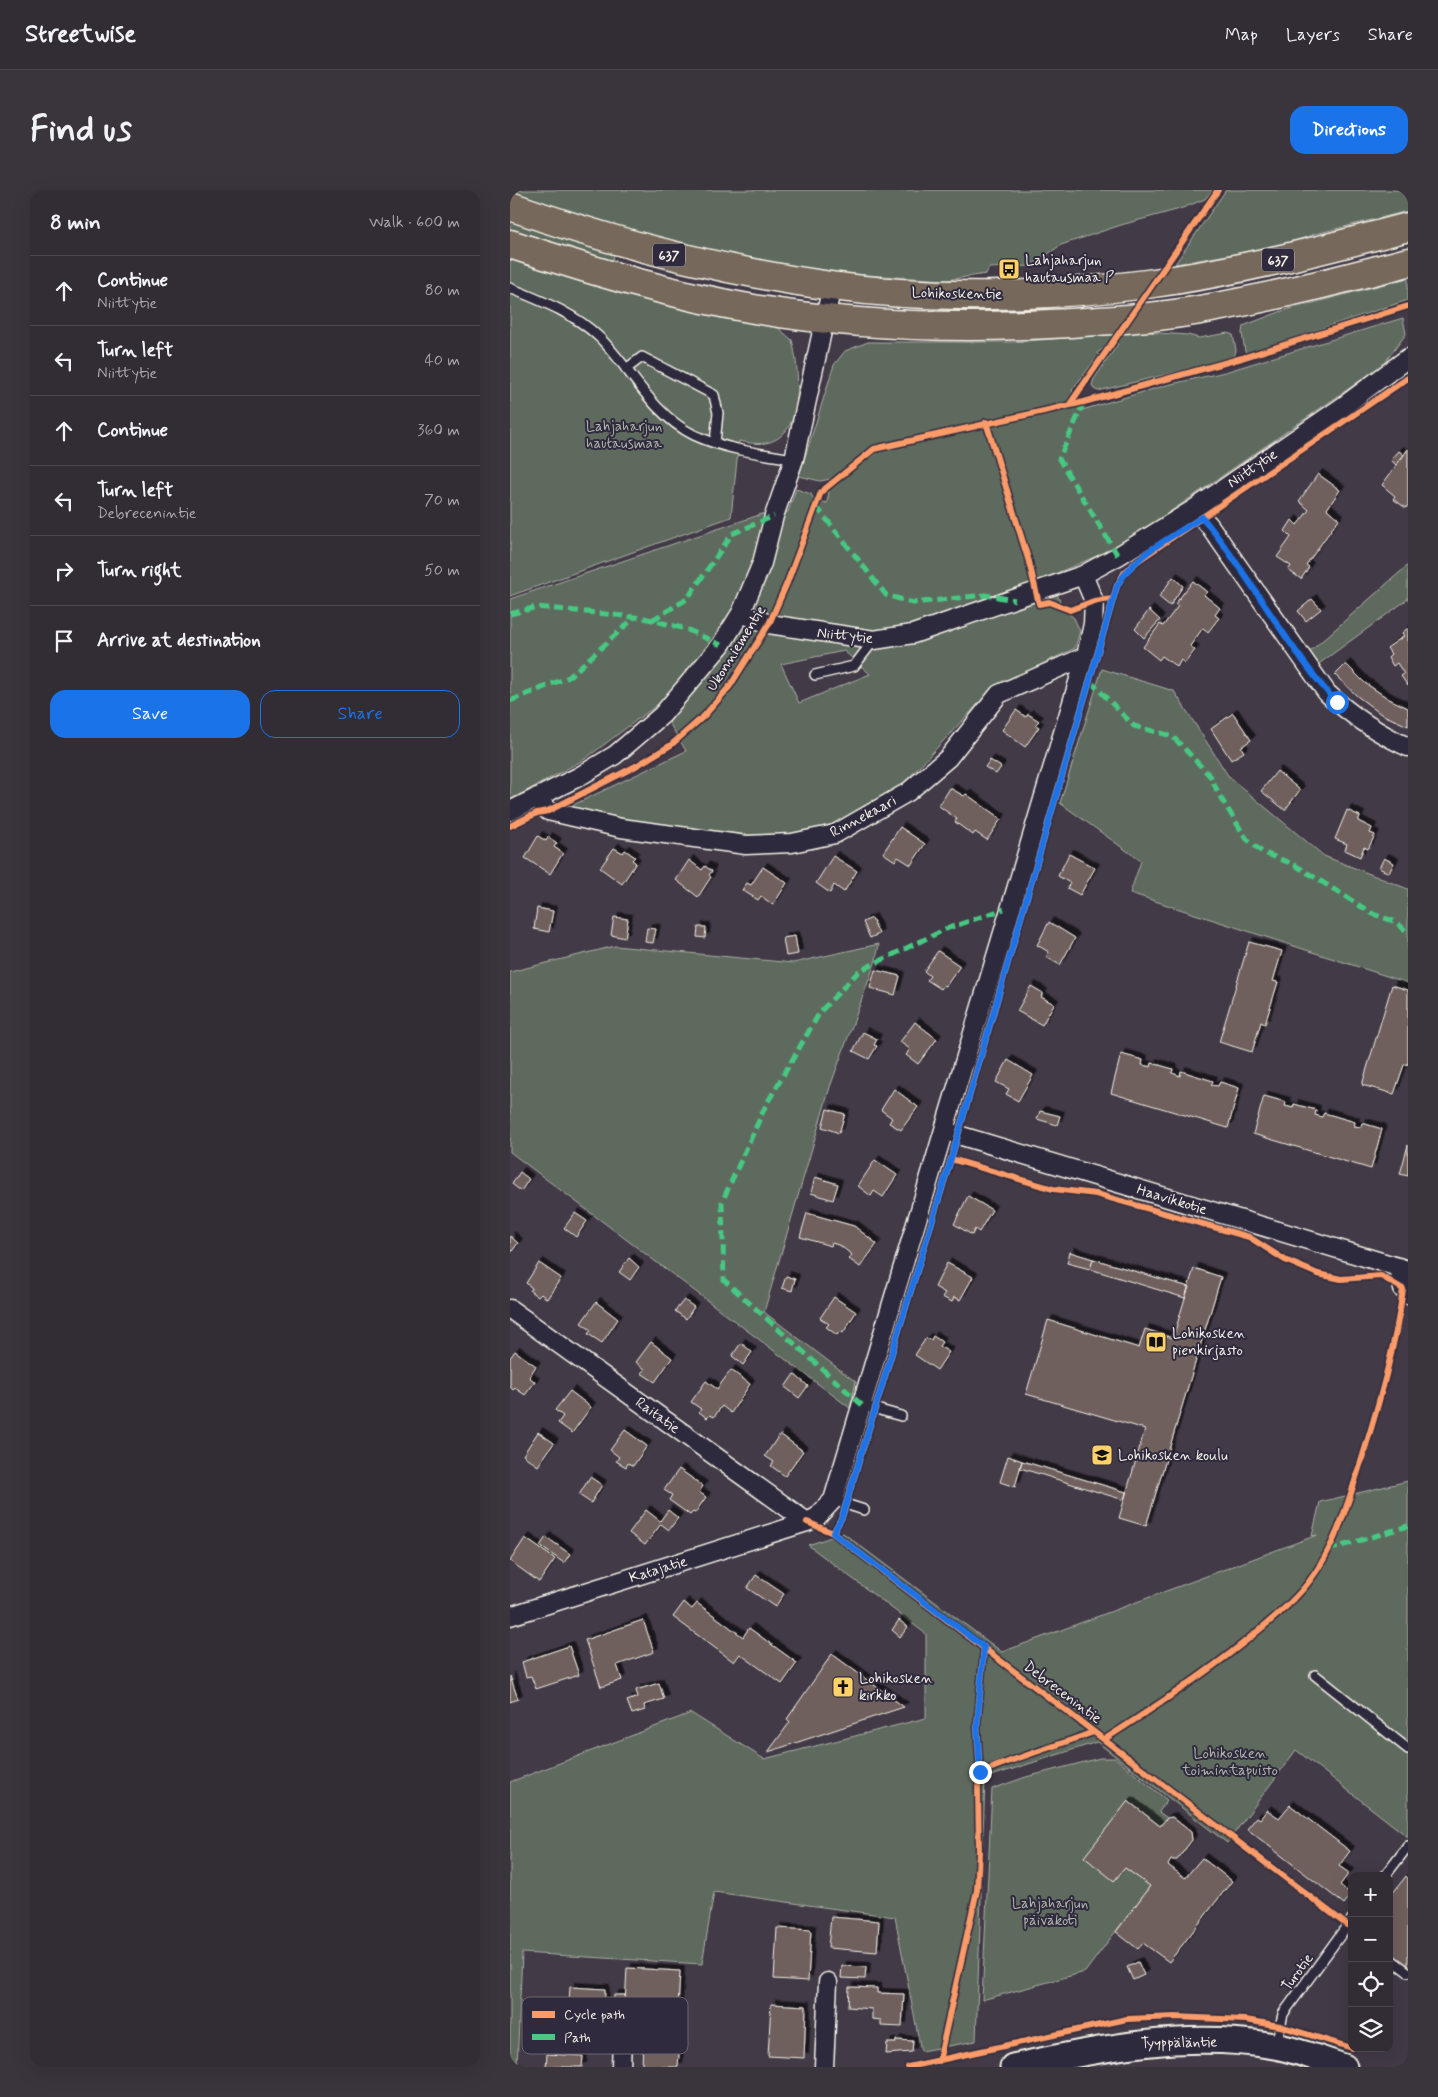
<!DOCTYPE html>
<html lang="en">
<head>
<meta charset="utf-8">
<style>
	:root { --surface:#322c35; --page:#3a343d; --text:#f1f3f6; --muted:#a8a7ad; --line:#4d4850; --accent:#1a73e8 }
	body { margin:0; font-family:Mynerve,sans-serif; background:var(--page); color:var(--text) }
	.controls { position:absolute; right:15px; bottom:15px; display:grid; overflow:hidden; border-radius:10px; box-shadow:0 5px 20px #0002 }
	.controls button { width:45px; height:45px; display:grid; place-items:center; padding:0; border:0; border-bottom:1px solid var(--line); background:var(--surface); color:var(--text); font:25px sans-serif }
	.stop { position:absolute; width:15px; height:15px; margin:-11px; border:4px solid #1a73e8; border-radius:50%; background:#fff }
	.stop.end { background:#1a73e8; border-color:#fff; box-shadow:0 1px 5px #0008 }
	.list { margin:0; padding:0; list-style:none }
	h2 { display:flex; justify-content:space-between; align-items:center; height:65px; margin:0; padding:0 20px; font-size:21px }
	h2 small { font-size:16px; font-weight:400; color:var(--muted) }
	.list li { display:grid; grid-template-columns:32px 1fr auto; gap:15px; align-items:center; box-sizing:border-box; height:70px; padding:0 20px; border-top:1px solid var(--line) }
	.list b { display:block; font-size:19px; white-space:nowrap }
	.list p { margin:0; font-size:16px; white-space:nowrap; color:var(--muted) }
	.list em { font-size:16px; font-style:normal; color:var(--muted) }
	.actions { display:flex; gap:10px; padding:15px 20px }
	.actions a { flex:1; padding:11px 0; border:1px solid var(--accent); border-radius:15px; text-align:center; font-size:18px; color:var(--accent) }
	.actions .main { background:var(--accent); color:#fff }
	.icon { flex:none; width:28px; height:28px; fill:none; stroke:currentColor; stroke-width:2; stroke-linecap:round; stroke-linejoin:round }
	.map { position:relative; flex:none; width:898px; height:1877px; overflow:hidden; border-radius:15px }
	header { display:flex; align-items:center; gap:30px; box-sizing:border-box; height:70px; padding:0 25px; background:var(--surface); border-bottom:1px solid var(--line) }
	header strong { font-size:24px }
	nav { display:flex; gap:28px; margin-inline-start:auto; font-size:18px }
	.intro { display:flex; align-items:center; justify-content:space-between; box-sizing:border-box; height:120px; padding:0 30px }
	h1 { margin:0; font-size:35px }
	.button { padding:12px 22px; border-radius:15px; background:var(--accent); color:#fff; font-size:18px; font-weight:700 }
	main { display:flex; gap:30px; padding:0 30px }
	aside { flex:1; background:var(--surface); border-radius:15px; box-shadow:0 5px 20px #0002 }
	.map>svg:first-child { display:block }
	.green { fill:#5f6a5f; stroke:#aaaea4; fill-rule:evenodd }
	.building { fill:#70605d; stroke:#f4f1e8; filter:url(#shadow) }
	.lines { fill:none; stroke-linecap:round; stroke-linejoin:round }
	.lane-casing { stroke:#f4f1e8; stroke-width:12 }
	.street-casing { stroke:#f4f1e8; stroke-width:21 }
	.secondary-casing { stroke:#f4f1e8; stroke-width:29 }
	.primary-casing { stroke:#f4f1e8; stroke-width:31 }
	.lane { stroke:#2f2a3d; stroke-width:9 }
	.street { stroke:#2f2a3d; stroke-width:18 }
	.secondary { stroke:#2f2a3d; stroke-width:25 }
	.primary { stroke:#76695c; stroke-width:28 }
	.quiet { stroke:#46c982; stroke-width:5; stroke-dasharray:10 5; stroke-linecap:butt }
	.cycleway-casing { stroke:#2f2a3d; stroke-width:9 }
	.cycleway { stroke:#fa9b69; stroke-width:6 }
	.route { stroke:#1a73e8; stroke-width:6 }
	.labels { text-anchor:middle; stroke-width:4; stroke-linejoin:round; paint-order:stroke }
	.shield { fill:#2f2a3d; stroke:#b9b5b5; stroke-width:1 }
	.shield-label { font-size:14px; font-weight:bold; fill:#f4f1e8 }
	.poi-label { font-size:15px; fill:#f4f1e8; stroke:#2f2a3d; text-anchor:start }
	.street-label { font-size:15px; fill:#f4f1e8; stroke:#2f2a3d }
	.park-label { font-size:15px; fill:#b1b4aa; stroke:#2f2a3d }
	.key { fill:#2f2a3d; stroke:#6a6670; stroke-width:1 }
	.key-label { font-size:14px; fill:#f4f1e8 }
</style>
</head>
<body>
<header>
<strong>Streetwise</strong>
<nav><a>Map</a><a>Layers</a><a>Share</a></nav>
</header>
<div class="intro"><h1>Find us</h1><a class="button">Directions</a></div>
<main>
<aside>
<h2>8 min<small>Walk · 600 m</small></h2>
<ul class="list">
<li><svg class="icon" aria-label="ahead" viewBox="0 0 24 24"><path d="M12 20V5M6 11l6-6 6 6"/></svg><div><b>Continue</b><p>Niittytie</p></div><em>80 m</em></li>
<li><svg class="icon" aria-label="left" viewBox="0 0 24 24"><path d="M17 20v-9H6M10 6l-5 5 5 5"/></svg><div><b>Turn left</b><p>Niittytie</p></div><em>40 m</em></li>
<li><svg class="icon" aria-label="ahead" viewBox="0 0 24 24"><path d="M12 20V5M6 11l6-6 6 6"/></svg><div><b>Continue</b></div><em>360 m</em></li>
<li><svg class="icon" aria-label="left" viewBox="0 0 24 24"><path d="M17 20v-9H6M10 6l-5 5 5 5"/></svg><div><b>Turn left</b><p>Debrecenintie</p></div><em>70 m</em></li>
<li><svg class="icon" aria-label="right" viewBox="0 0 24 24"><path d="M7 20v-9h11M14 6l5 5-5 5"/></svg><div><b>Turn right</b></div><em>50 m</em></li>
<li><svg class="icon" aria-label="arrive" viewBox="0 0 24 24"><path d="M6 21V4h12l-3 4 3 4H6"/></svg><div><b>Arrive at destination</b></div></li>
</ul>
<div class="actions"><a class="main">Save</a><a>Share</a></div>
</aside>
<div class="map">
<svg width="898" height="1877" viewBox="0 0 898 1877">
	<defs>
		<filter id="shadow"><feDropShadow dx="4.5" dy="-4.5" stdDeviation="0" flood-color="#0009"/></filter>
	</defs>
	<rect width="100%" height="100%" fill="#423a47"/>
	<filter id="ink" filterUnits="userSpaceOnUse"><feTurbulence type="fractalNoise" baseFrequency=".02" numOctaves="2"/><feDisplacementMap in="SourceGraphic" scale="10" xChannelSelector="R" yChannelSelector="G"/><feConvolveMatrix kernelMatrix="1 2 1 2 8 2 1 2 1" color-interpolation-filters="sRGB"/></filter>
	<g filter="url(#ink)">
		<path class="green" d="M0 0H703L695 9 670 19 611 35 551 55 520 76 479 78 476 84 436 90 326 83 265 74 166 56 0 5Z
			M716 0H898V21L801 45 776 55 665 74Z
			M0 31 104 65 101 75 0 41Z
			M0 65 63 89 208 125 267 137 282 150C289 177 296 241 260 252 251 255 239 253 229 251L221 327 0 406Z
			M898 88V110L737 163 735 161 732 143 733 136 772 121Z
			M893 128 896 144 873 175 612 355 540 386 553 419 564 428 570 441 565 458 483 498 393 594 322 635 282 644 237 645 112 630 59 617 176 561 148 514 75 569 0 610V409L255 323 278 322 286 299 301 304 304 310 317 313 321 289 310 291 289 286 324 175 335 161 358 152H503L635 142 678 145 689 148 718 143 723 145 726 160 724 168 588 201 584 199 582 195 584 189 608 154 604 151 587 163 589 165 562 200 572 220 657 195 715 182ZM334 461 360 484 289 513 271 474Z
			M898 375V409L806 476 797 464Z
			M592 479 664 501 719 587 814 666 898 699V793L620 703 631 671 550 613Z
			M369 754 366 770 320 897 254 1122 346 1192 340 1218 0 962V782L105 756 283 773Z
			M898 1291V1647L786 1560 717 1653 587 1552 475 1588 466 1851 411 1861 385 1727 204 1702 192 1774 12 1763 7 1877H0V1592L181 1523 254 1569 416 1528V1444L298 1355 333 1343 492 1462 807 1345 802 1346 810 1312Z
			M590 1568H605L657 1610 649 1622 657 1628 650 1636 618 1611 604 1691 615 1678 640 1696 575 1782 472 1810 482 1599 516 1587Z"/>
		<path class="building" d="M898 259V315L896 318 883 309 885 306 872 295Z
			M889 261 894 265 886 275 881 270Z
			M808 284 830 300 817 319 829 329 796 375 799 377 791 389 778 380 781 376 767 367 781 347 775 341 782 330 787 335 799 320 789 311Z
			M663 387 673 396 660 416 649 407Z
			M683 391 697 402 694 405 710 418 705 425 709 428 698 442 693 438 680 456 685 460 675 473 671 470 667 477 652 466 649 470 633 457 650 434 653 436 668 416 665 414Z
			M802 409 811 419 796 431 788 421Z
			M639 420 650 430 634 448 625 439Z
			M898 438V496L891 486 894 484 887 473 883 476 878 467 881 464 877 458 894 446 892 443Z
			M836 474 855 493 879 509 898 518V536L871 524 847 506 825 485Z
			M506 520 516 527 518 524 529 531 525 535 529 537 515 557 492 540Z
			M723 523 741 550 731 557 734 562 721 570 701 539Z
			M480 570 491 577 486 584 475 577Z
			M767 581 790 600 775 620 751 601Z
			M440 598 454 606 456 604 491 629 477 650 465 642 463 645 445 632 447 629 429 616Z
			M837 620 850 626 848 631 862 638 860 643 865 645 858 659 854 657 850 667 835 660 837 654 825 649Z
			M390 637 415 654 401 675 388 667 385 671 373 663Z
			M28 646 36 651 38 647 47 653 44 657 53 663 40 684 15 668Z
			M104 658 113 663 115 660 125 667 122 670 126 673 112 694 90 678Z
			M559 664 585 678 570 705 557 698 560 693 548 686Z
			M323 666 347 681 334 702 324 695 320 703 306 693Z
			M874 668 884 673 879 683 869 678Z
			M179 670 192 680 195 676 202 681 199 685 201 687 188 707 166 690Z
			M253 677 277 693 263 715 251 706 248 710 232 700 237 693 241 695Z
			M27 718 43 721 39 742 24 739Z
			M104 727 118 729 115 748 101 745Z
			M362 728 369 744 360 748 353 732Z
			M539 732 565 748 550 775 536 767 539 762 527 755Z
			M188 737H196L195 748 187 747Z
			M137 738 146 739 143 753 135 752Z
			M285 746 288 764 276 766 273 748Z
			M739 752 772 761 763 791 768 792 755 834 751 832 742 862 709 852Z
			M428 761 450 776 436 796 434 795 431 799 417 790 420 786 414 781Z
			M365 780 390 786 385 805 360 798Z
			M882 795 898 800V874L894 875 884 904 852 895Z
			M521 796 533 803 531 807 544 814 532 835 507 821Z
			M405 832 427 849 408 874 396 865 400 859 390 852Z
			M353 842 367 849 364 855 367 856 359 869 343 861Z
			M611 864 633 870 632 875 641 877 642 873 663 879 662 883 670 886 671 881 703 891 701 895 708 896 710 892 729 898 718 938 601 903Z
			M498 870 523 885 508 911 496 904 499 899 486 892Z
			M384 899 408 917 391 940 379 933 382 928 371 920Z
			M754 906 776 912 775 916 783 918 784 914 806 920 805 925 812 927 814 923 845 932 844 936 851 937 852 933 872 939 861 979 743 944Z
			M317 919 335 924 329 943 312 937Z
			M530 921 550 926 547 935 527 929Z
			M898 955V986L890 984Z
			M365 970 387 985 373 1007 364 1001 361 1006 348 996Z
			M10 982 19 989 11 1001 2 994Z
			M305 987 328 994 323 1010 301 1003Z
			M458 1006 482 1020 469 1042 465 1039 462 1045 444 1034Z
			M65 1023 77 1031 66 1047 54 1038Z
			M297 1023 344 1036 367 1054 350 1077 339 1069 342 1065 331 1056 322 1053 321 1056 290 1047Z
			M0 1046 8 1053 0 1064Z
			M560 1062 583 1069 580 1079 557 1073Z
			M119 1068 129 1077 120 1090 109 1082Z
			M583 1069 679 1097 675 1108 580 1079Z
			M29 1073 51 1088 37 1109 31 1104 28 1107 20 1101 22 1098 16 1093Z
			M437 1073 463 1087 450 1110 444 1107 442 1112 432 1107 435 1103 425 1097Z
			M684 1078 711 1087 636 1336 609 1328 635 1239 516 1204 538 1130 629 1158 635 1139 663 1148Z
			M276 1086 285 1089 282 1101 272 1098Z
			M324 1107 346 1122 333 1143 330 1141 327 1145 316 1137 319 1134 310 1128Z
			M174 1110 184 1117 176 1129 165 1121Z
			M86 1112 108 1129 92 1153 78 1144 81 1140 71 1133Z
			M423 1146 432 1152 429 1156 439 1162 427 1180 405 1165 416 1148 421 1150Z
			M141 1152 162 1168 145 1192 131 1183 135 1179 126 1172Z
			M231 1153 242 1162 233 1175 222 1166Z
			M5 1161 26 1176 19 1187 25 1192 15 1205 5 1198 3 1200 0 1197V1168Z
			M221 1180 240 1194 221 1223 212 1216 204 1227 200 1225 197 1228 189 1222 191 1219 181 1212 196 1191 207 1199Z
			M284 1184 298 1196 289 1208 275 1197Z
			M60 1201 81 1217 62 1243 48 1233 53 1226 45 1220Z
			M115 1240 137 1256 123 1276 118 1273 116 1277 106 1271 109 1267 100 1260Z
			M28 1242 44 1253 28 1276 13 1265Z
			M270 1244 293 1261 275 1286 261 1276 264 1272 255 1266Z
			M498 1266 512 1271 505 1297 490 1292Z
			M512 1271 616 1302 614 1310 510 1278Z
			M169 1279 193 1296 189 1302 196 1307 185 1323 183 1322 180 1325 159 1310 162 1305 154 1300Z
			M80 1287 92 1295 81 1313 69 1305Z
			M136 1320 150 1331 158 1320 168 1328 159 1340 151 1334 135 1355 119 1343Z
			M36 1347 60 1364 54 1373 30 1356Z
			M15 1348 45 1369 29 1392 0 1371Z
			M246 1385 274 1404 265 1417 237 1398Z
			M174 1412 182 1419 187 1413 233 1447 239 1438 287 1473 272 1494 230 1464 224 1472 163 1427Z
			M133 1430 144 1462 107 1475 112 1490 91 1497 75 1450Z
			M389 1430 398 1437 390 1447 382 1440Z
			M59 1456 69 1485 26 1499 21 1486 16 1487 12 1472Z
			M322 1464 394 1517 258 1562 280 1532 277 1529Z
			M0 1486 8 1509 0 1512Z
			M149 1493 154 1509 134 1515 135 1520 122 1524 117 1511 128 1507 126 1500Z
			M618 1611 650 1636 657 1628 662 1627 681 1642 682 1650 667 1670H661L658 1675 675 1688 692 1668 722 1691 659 1772 633 1753 628 1759 606 1742 640 1696 615 1678 604 1691 574 1667Z
			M780 1615 840 1661 829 1676 839 1683 830 1695 841 1704 834 1714 737 1639 747 1627 750 1629 757 1620 769 1628Z
			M896 1686 898 1688V1776L879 1762V1752L883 1747 879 1745V1708Z
			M321 1727 369 1731 367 1762 318 1758Z
			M267 1738 301 1740 298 1791 264 1789Z
			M628 1772 634 1785 623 1790 617 1777Z
			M332 1776 356 1777 355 1789 331 1788Z
			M117 1778 170 1781 168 1817 115 1814Z
			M60 1797 95 1799 93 1849 57 1847Z
			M339 1797 367 1798V1803L394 1804 392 1837 371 1836V1830L362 1829V1819L338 1817Z
			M104 1805H115L114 1834H102Z
			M261 1814 296 1816 294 1868 258 1866Z
			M133 1849 170 1851 168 1877H132Z
			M386 1850 403 1851 402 1862 376 1864 377 1853H386Z
			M37 1864 73 1866 72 1877H36Z"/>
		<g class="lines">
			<g class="lane-casing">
				<path id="lane" d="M0 98C32 111 64 123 89 147 122 179 141 224 184 245 214 259 251 264 284 269
					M116 179 132 167 204 205 208 223 205 253
					M305 485 344 476 364 450
					M352 1215 391 1226
					M323 1310 354 1320
					M805 1485 898 1559
					M875 1686 898 1656
					M879 1768 898 1782
					M766 1854 773 1824 842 1729"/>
			</g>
			<g class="street-casing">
				<path id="street" d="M684 319 699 335 817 503C842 526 867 543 898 557
					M231 423 259 434 364 450 403 444 573 385 608 366 684 319 832 217 898 168
					M27 607 38 621 111 638 236 655 282 653 325 644 398 602 438 568 489 504 576 466
					M0 621 70 586 105 565 152 525 211 455 231 423 252 373 264 326 284 269 322 96
					M435 941 898 1080
					M889 1077 893 1099 898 1105
					M0 1119 297 1332
					M0 1426 297 1332 307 1327 323 1310 576 466 583 434 584 411 573 385
					M111 1877 112 1848
					M314 1877 318 1792"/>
			</g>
			<g class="secondary-casing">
				<path id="secondary" d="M503 1877C590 1858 676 1841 764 1856 788 1860 811 1870 834 1877"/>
			</g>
			<g class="primary-casing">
				<path id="primary" d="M0 16C104 53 211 81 321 96 422 110 536 107 637 94 726 82 812 60 898 37
					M0 54C80 80 161 105 244 119 348 137 454 139 560 133 607 130 655 127 701 118 768 106 833 89 898 72"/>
			</g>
			<use href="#lane" class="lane"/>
			<use href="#street" class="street"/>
			<use href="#secondary" class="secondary"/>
			<use href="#primary" class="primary"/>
			<path class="quiet" d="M574 212 549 269 608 366
				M306 316 376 405 403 413 475 405 505 410
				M0 424 27 417 134 428 176 439 211 455
				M142 430 177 409 222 344 264 326
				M580 491 624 536 662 546 672 556 701 587 709 605 736 648 752 662 785 675 863 724 886 732 898 743
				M0 511 59 487 125 427
				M352 1215 214 1090 212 1012 256 915 310 822 349 781 436 739 494 719
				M818 1360 898 1336"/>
			<g class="cycleway-casing">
				<path id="cycleway" d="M560 214 708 0
					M476 232 519 372 529 414 539 412 560 420 584 411 603 409
					M0 636 27 623 38 621 126 576 161 555 194 526 220 496 259 434 277 393 311 302 364 259 574 212 732 168 898 116
					M441 969 543 999 586 1004 739 1047 775 1070 808 1084 831 1089 871 1086 893 1099C885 1159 868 1217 850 1275 837 1316 825 1358 798 1393 779 1417 755 1435 732 1454 688 1489 642 1519 595 1549
					M297 1332 323 1343 837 1735
					M323 1343 332 1327 441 969 607 396 614 383 626 372 898 188
					M470 1583C507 1567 546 1556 584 1542
					M429 1871 467 1700 469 1663 468 1598 470 1583 467 1536 474 1457
					M398 1877 617 1829 665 1827 736 1830 770 1836 842 1858"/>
			</g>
			<use href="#cycleway" class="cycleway"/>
		</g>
	</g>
	<g class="lines" filter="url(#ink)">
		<path class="route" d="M470 1582 467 1536 474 1457 323 1343 332 1327 441 969 607 396C624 364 663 347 692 327 729 371 757 422 791 468 802 483 813 499 827 512"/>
	</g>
	<defs>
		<g id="bus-square" transform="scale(1.125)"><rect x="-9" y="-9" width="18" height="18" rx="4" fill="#ffd166" stroke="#2f2a3d"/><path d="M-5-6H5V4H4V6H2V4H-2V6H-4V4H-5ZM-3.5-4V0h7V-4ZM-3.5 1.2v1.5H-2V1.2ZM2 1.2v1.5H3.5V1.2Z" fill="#111"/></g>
		<g id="library-square" transform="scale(1.125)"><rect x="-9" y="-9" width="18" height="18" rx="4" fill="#ffd166" stroke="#2f2a3d"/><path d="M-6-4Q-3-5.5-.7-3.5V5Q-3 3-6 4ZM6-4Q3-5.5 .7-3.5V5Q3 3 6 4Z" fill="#111"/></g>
		<g id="school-square" transform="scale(1.125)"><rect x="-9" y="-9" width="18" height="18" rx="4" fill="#ffd166" stroke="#2f2a3d"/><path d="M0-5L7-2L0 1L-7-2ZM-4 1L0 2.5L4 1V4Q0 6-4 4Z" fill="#111"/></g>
		<g id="church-square" transform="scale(1.125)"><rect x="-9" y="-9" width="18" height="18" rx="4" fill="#ffd166" stroke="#2f2a3d"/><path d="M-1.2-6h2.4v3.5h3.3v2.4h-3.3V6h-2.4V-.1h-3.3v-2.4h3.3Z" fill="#111"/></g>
	</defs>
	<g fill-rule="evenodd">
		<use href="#bus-square" x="499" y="79"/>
		<use href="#library-square" x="646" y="1152"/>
		<use href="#school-square" x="592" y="1265"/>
		<use href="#church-square" x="333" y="1497"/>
	</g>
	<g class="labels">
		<g class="shield">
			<rect x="143" y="53.5" width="32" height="23" rx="4"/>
			<rect x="752" y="58.5" width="32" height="23" rx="4"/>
		</g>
		<g class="shield-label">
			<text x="159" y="70">637</text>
			<text x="768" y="75">637</text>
		</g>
		<g class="poi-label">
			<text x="515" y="75">Lahjaharjun<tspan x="515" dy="17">hautausmaa P</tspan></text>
			<text x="662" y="1148">Lohikosken<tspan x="662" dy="17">pienkirjasto</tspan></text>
			<text x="608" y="1270">Lohikosken koulu</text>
			<text x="349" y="1493">Lohikosken<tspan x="349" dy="17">kirkko</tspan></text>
		</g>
		<g class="street-label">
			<text transform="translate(447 103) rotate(1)" y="5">Lohikoskentie</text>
			<text transform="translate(742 278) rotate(-34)" y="5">Niittytie</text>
			<text transform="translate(335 445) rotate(6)" y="5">Niittytie</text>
			<text transform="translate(226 458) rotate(-58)" y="5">Ukonniementie</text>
			<text transform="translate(353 626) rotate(-28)" y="5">Rinnekaari</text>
			<text transform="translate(662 1009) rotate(17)" y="5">Haavikkotie</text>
			<text transform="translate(148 1225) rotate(36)" y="5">Raitatie</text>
			<text transform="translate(148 1379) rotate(-17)" y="5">Katajatie</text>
			<text transform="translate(553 1502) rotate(37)" y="5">Debrecenintie</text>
			<text transform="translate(787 1782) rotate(-54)" y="5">Turotie</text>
			<text transform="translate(669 1852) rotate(-1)" y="5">Tyyppäläntie</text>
		</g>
		<g class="park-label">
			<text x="114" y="241">Lahjaharjun<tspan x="114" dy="17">hautausmaa</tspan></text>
			<text x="720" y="1568">Lohikosken<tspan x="720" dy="17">toimintapuisto</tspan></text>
			<text x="540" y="1718">Lahjaharjun<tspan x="540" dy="17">päiväkoti</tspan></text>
		</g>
	</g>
	<rect x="12" y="1807" width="166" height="57" rx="8" class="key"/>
	<rect x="22" y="1821" width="23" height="7" fill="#fa9b69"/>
	<rect x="22" y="1844" width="23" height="6" fill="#46c982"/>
	<g class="key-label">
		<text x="54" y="1829">Cycle path</text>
		<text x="54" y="1852">Path</text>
	</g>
</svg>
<div class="controls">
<button>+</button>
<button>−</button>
<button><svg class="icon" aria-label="locate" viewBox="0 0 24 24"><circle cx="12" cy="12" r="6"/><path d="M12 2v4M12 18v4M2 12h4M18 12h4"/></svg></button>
<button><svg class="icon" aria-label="layers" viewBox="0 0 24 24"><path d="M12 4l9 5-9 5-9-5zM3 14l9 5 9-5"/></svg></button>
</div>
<div class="stop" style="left:827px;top:512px"></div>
<div class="stop end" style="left:470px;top:1582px"></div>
</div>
</main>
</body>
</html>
